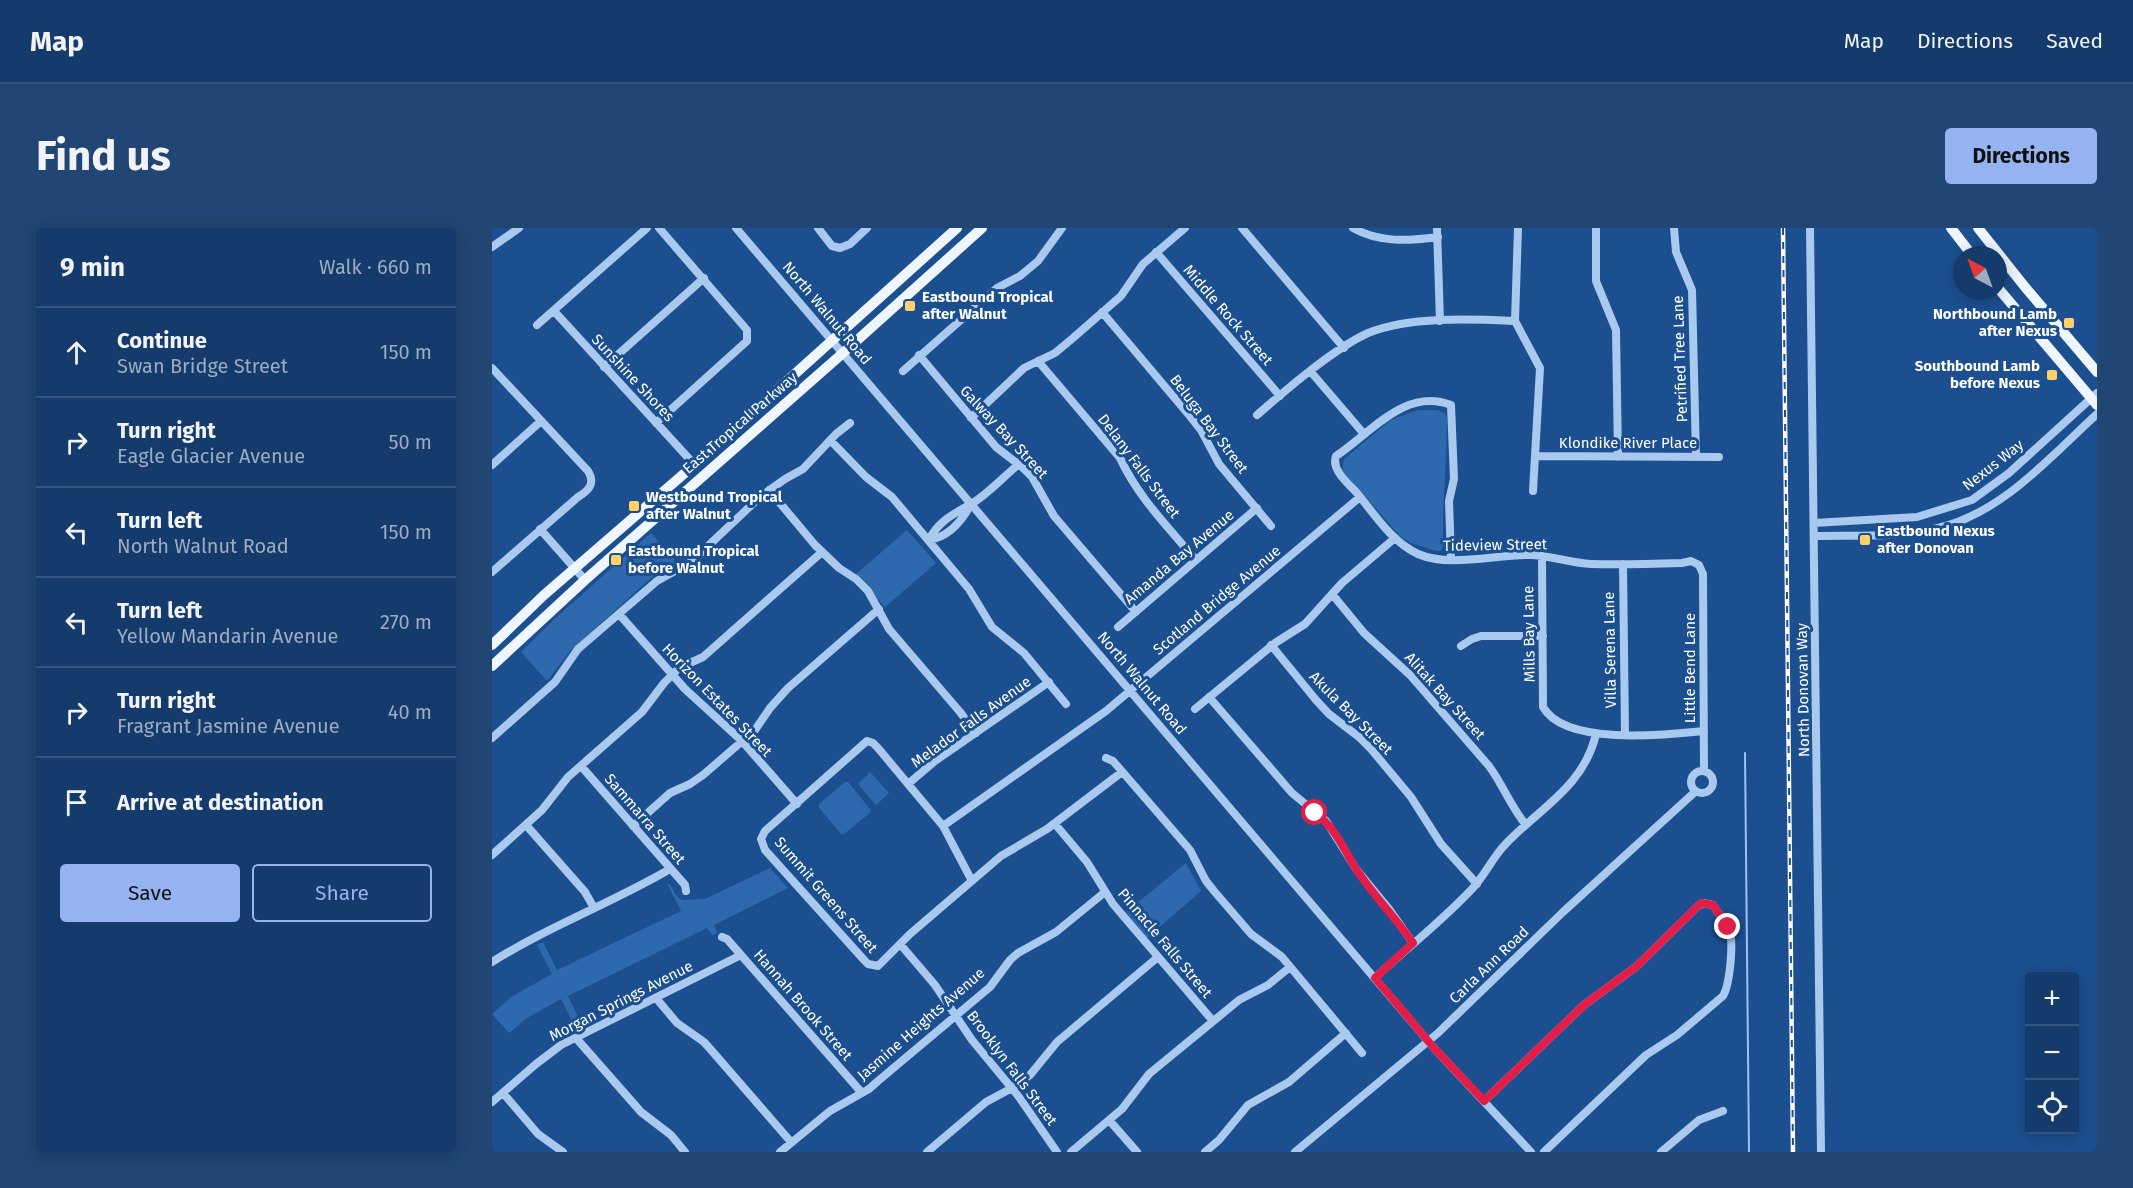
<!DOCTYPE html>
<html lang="en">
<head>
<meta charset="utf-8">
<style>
	:root { --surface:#143b6b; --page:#214673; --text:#f1f3f6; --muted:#9dadc1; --line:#33557e; --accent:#95b2f1 }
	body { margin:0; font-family:"Fira Sans",sans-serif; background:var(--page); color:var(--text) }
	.controls { position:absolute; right:18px; bottom:18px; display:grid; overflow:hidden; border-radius:6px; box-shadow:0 3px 15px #0003 }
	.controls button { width:54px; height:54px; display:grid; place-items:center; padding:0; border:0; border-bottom:2px solid var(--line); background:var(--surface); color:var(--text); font:30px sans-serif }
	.compass { position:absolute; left:1461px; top:18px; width:54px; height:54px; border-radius:50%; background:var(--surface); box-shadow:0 3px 15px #0003; rotate:319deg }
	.stop { position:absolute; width:18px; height:18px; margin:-14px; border:4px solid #e11d48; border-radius:50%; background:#fff }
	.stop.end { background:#e11d48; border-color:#fff; box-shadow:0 2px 6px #0008 }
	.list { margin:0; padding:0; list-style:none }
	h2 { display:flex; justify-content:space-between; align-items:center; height:78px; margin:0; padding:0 24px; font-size:26px }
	h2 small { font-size:20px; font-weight:400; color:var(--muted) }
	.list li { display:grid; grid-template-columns:39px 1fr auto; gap:18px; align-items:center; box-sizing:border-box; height:90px; padding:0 24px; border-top:2px solid var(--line) }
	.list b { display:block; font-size:22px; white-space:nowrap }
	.list p { margin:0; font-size:20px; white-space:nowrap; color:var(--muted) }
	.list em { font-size:20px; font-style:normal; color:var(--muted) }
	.actions { display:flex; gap:12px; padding:18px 24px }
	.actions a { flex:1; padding:14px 0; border:2px solid var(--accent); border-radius:6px; text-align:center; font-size:21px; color:var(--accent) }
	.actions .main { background:var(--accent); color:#111 }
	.icon { flex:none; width:33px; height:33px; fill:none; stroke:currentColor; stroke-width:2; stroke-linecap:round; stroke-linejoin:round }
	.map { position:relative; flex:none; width:1605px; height:924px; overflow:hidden; border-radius:6px }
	header { display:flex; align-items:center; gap:36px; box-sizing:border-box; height:84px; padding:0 30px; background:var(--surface); border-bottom:2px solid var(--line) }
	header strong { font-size:28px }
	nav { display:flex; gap:33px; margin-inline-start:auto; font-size:21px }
	.intro { display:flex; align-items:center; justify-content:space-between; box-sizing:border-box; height:144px; padding:0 36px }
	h1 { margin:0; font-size:42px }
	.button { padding:15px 27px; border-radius:6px; background:var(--accent); color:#111; font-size:21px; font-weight:700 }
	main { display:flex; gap:36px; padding:0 36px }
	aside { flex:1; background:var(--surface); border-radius:6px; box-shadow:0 3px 15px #0003 }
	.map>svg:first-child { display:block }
	.green { fill:#2e69ad }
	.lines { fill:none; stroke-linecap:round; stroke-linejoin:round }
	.stream { stroke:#9cc4f0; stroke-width:2 }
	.minor { stroke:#a9c9ee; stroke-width:8 }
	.major { stroke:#f0f6ff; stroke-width:10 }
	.rail-casing { stroke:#fff; stroke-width:4.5 }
	.rail { stroke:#1b4f8f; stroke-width:2; stroke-dasharray:7; stroke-linecap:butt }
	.route { stroke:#e11d48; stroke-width:8 }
	.poi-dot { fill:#ffd166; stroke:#1b4f8f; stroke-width:2 }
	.labels { text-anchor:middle; stroke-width:6; stroke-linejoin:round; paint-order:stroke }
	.poi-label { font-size:15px; font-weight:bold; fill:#fff; stroke:#1b4f8f; text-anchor:start }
	.street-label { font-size:15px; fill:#fff; stroke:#1b4f8f }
</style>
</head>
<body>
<header>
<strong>Map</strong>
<nav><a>Map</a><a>Directions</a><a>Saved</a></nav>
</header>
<div class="intro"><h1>Find us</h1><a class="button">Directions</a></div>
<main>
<aside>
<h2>9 min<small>Walk · 660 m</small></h2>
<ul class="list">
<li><svg class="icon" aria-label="ahead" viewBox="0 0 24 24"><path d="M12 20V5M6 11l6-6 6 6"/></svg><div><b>Continue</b><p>Swan Bridge Street</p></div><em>150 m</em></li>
<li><svg class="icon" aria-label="right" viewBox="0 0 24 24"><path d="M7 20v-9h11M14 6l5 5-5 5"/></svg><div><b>Turn right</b><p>Eagle Glacier Avenue</p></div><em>50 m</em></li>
<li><svg class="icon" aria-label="left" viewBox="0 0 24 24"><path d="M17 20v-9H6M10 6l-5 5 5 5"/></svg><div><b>Turn left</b><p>North Walnut Road</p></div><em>150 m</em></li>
<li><svg class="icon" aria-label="left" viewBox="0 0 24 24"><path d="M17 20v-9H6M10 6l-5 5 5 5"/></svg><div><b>Turn left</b><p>Yellow Mandarin Avenue</p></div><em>270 m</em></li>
<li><svg class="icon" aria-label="right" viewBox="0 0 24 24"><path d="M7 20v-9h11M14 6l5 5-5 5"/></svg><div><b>Turn right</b><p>Fragrant Jasmine Avenue</p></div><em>40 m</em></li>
<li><svg class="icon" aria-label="arrive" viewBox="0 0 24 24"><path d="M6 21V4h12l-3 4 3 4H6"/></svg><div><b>Arrive at destination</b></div></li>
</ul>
<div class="actions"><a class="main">Save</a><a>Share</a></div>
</aside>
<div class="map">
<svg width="1605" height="924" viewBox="0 0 1605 924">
	<rect width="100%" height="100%" fill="#1b4f8f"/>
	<path class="green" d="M926 182H946L953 186 955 190C955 233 950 275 951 318L948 323H944L919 315 908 308 850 242 852 231 899 192Z
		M415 302 444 335 393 379 364 346Z
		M159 305 185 334 159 350 78 423 55 453 29 424 67 387Z
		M378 544 397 565 384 577 366 556Z
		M353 554H356L378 581 379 584 352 606H349L327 580V576Z
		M694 635 709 663 655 710 634 684Z
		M278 640 296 660 222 697 225 704 221 708 215 700 76 768 91 800 85 803 69 771 35 790 17 805 0 786 19 769 60 746 45 717 51 714 65 742 189 683 175 655 178 656 184 667 190 672 213 671Z"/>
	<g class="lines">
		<path class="stream" d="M1253 525 1257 924"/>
		<path class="minor" d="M244 0 942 820 1039 924
			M326 0 340 18 348 20 358 16 375 0
			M750 0 852 120
			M861 0C888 15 916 13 946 9
			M945 0 948 93
			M1026 0 1023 93 1048 140 1041 263
			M1104 0V53L1124 102 1126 229
			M1182 0 1184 24 1200 62 1204 229
			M1318 0 1329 924
			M0 19 27 0
			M664 24 788 168
			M62 83 201 235
			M610 84 697 187 709 202 727 236 779 298
			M45 97 155 0
			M427 127 504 219 530 239 540 249 562 288 644 384
			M546 133 628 230C646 269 676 299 704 332
			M112 139 212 50
			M0 140 96 243C104 256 96 263 86 269L0 344
			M411 143 505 60 528 48 546 33 570 0
			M819 144 872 206
			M765 187C794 162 841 121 876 105 917 88 979 91 1023 93
			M479 190 532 140 563 125 581 110 629 68 651 36 693 0
			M164 195 255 113V102L167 0
			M338 212 374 249 400 269 477 361 500 399 532 425 574 476
			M1045 228 1227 229
			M0 237 49 193
			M277 262 323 317 347 340 364 351 376 363 397 401 468 484 484 505
			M1322 295 1425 289 1480 272 1517 245 1605 165
			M48 301 93 352
			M1322 308C1363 307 1406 310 1446 300 1510 285 1558 229 1605 186
			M437 312C446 293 462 286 479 276 495 267 512 248 527 236
			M437 312C456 309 470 293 479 276
			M1050 328 1051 479C1073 518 1173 507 1212 503
			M959 331 957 273 962 251 959 177C913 159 879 205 844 228 839 242 856 255 865 265 883 287 900 314 926 326 958 340 1005 326 1040 327 1060 328 1079 335 1099 336 1129 337 1160 336 1190 335L1199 333 1207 337 1211 346 1212 543
			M1131 336 1133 507
			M840 366 872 405 918 447 997 538C1011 557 1019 579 1034 597
			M127 386 193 461 250 513 305 576
			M626 399 765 280
			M779 417 824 472 837 486 867 509 879 521 919 569 949 616 985 656
			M969 418 980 411 989 408H1051
			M717 469 800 565 834 593 864 641 897 681 921 715
			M703 481 783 415 813 396 850 355 903 310
			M0 510 63 454 86 421 165 353 199 334 269 268 293 251 311 241 344 206 358 195
			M614 530 621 533 698 622 714 653 722 663 759 706 790 729 870 825
			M89 538 193 657 194 663
			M1199 554a11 11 0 1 1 22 0a11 11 0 1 1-22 0Z
			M416 556 443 533 557 454
			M563 596 595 634 621 676 721 793
			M34 597 93 664 102 680
			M141 598 178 565 198 556 211 547 263 502 278 480 296 460 387 381
			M451 598 614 483 868 269
			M0 627 50 582 76 549 150 484 172 455 187 440 211 429 330 324
			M480 653 451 598 386 520 381 515 375 513 273 603 269 611 273 622 373 733 376 736 386 738 418 706 509 628 555 601 630 544
			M230 709 235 711 370 865
			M408 716 443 757 480 812 527 869 565 924
			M0 734C57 698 120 675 178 641
			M883 750C915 720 950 693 980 661 992 648 999 633 1010 620 1045 581 1091 561 1104 506
			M164 770 185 795 212 814 220 823 299 914
			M84 810 149 884 179 907 193 924
			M11 865 46 906 71 924
			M992 873 1092 777 1145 738 1206 678 1211 675 1221 677C1226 685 1233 693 1237 701 1242 714 1238 756 1231 768L1185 807 1154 827 1052 924
			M0 874 44 836 69 817 249 727
			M617 892 645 924
			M288 924 338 883 377 861 386 853 498 759 518 732 526 725 564 704 613 664
			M435 924 494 874 520 860 538 847 565 814 666 729
			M579 924 630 881 657 846 747 772 776 757 798 739
			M713 924 727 912 756 877 797 854 854 805
			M803 924 946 805 1071 684 1204 563
			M1169 924 1207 892 1231 883"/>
		<path class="major" d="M1459 0 1480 27
			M1486 0 1533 59 1605 144
			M1506 60 1605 177
			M0 417 52 367 194 244 465 0
			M0 438 93 352 351 125 490 0"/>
		<g class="rail-casing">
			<path id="rail" d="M1291 0 1301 924"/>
		</g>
		<use href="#rail" class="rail"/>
	</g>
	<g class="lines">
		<path class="route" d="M823 585C843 599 851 620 864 641 881 667 903 689 921 715L883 750 942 820 992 873 1092 777 1145 738 1206 678 1210 675 1221 677 1236 699"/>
	</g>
	<g class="poi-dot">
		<rect x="412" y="72" width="12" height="12" rx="3"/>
		<rect x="1571" y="89" width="12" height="12" rx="3"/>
		<rect x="1554" y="141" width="12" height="12" rx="3"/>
		<rect x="136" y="272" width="12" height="12" rx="3"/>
		<rect x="1367" y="306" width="12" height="12" rx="3"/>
		<rect x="118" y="326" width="12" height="12" rx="3"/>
	</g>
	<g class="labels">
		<g class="poi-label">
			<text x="430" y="74">Eastbound Tropical<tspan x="430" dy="17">after Walnut</tspan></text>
			<text x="1565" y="91" text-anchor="end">Northbound Lamb<tspan x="1565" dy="17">after Nexus</tspan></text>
			<text x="1548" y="143" text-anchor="end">Southbound Lamb<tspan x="1548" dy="17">before Nexus</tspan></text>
			<text x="154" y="274">Westbound Tropical<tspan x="154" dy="17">after Walnut</tspan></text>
			<text x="1385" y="308">Eastbound Nexus<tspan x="1385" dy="17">after Donovan</tspan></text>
			<text x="136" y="328">Eastbound Tropical<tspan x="136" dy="17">before Walnut</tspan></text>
		</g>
		<g class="street-label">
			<text transform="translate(335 85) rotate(50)" y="5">North Walnut Road</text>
			<text transform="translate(736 87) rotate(49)" y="5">Middle Rock Street</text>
			<text transform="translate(1188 131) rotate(-92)" y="5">Petrified Tree Lane</text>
			<text transform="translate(141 150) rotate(47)" y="5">Sunshine Shores</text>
			<text transform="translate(248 195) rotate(-41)" y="5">East Tropical Parkway</text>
			<text transform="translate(717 196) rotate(53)" y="5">Beluga Bay Street</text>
			<text transform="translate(512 204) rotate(47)" y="5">Galway Bay Street</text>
			<text x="1136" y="220">Klondike River Place</text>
			<text transform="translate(1501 237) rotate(-38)" y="5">Nexus Way</text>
			<text transform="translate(647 238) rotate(53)" y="5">Delany Falls Street</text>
			<text transform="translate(1003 317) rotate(-1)" y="5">Tideview Street</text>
			<text transform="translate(687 329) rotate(-40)" y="5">Amanda Bay Avenue</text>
			<text transform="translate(725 372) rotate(-40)" y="5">Scotland Bridge Avenue</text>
			<text transform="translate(1037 406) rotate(-91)" y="5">Mills Bay Lane</text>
			<text transform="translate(1118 422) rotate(-91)" y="5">Villa Serena Lane</text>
			<text transform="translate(1198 440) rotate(-90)" y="5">Little Bend Lane</text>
			<text transform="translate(650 455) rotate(50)" y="5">North Walnut Road</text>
			<text transform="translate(1311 462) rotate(-91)" y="5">North Donovan Way</text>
			<text transform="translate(953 468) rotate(48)" y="5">Alitak Bay Street</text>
			<text transform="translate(225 472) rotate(46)" y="5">Horizon Estates Street</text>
			<text transform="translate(859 485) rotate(45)" y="5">Akula Bay Street</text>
			<text transform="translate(479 494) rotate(-36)" y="5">Melador Falls Avenue</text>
			<text transform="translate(153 591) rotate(49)" y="5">Sammarra Street</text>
			<text transform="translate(334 667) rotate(49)" y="5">Summit Greens Street</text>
			<text transform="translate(673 715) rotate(50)" y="5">Pinnacle Falls Street</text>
			<text transform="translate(997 737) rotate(-44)" y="5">Carla Ann Road</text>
			<text transform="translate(129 773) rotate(-27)" y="5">Morgan Springs Avenue</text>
			<text transform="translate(311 777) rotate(49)" y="5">Hannah Brook Street</text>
			<text transform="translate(429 796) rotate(-41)" y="5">Jasmine Heights Avenue</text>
			<text transform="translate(520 840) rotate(53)" y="5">Brooklyn Falls Street</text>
		</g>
	</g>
</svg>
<div class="controls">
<button>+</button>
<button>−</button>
<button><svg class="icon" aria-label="locate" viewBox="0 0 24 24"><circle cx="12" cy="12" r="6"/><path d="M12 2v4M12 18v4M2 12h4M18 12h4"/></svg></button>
</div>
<svg class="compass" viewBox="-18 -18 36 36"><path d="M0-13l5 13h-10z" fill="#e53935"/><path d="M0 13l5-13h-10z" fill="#9dadc1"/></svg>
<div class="stop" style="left:823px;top:585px"></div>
<div class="stop end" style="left:1236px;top:699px"></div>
</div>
</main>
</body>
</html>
